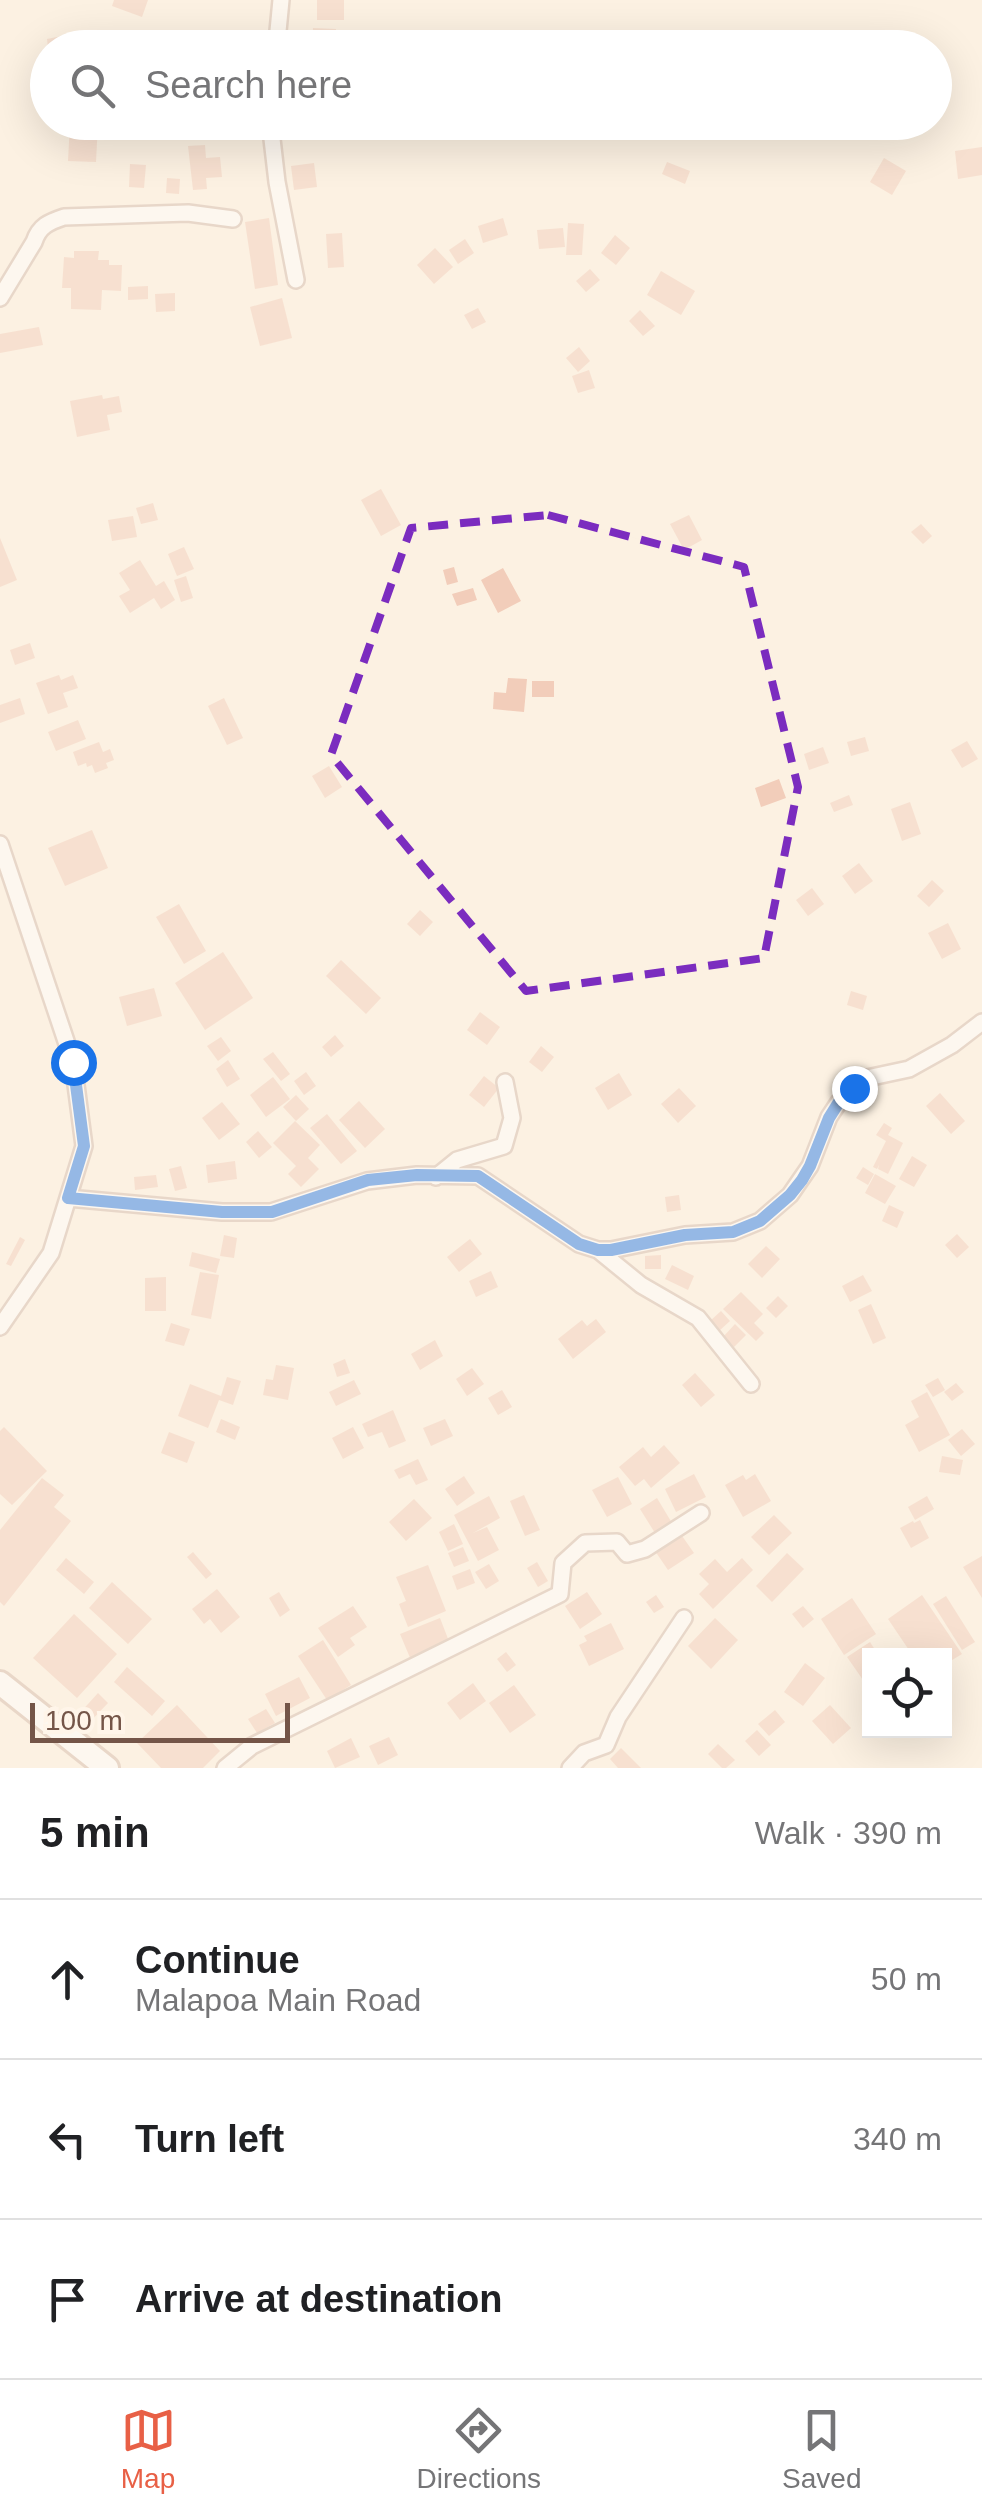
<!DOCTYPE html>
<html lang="en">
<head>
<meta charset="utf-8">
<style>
	:root { --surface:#fff; --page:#f6f6f6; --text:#202124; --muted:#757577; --line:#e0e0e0; --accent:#e86046 }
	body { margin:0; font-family:Helvetica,sans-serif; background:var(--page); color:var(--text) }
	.controls { position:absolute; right:30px; bottom:30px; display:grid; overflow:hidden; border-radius:0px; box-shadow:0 10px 40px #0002 }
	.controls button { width:90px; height:90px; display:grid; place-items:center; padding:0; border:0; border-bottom:2px solid var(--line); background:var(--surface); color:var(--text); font:50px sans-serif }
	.scale { position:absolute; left:30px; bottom:25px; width:260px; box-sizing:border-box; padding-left:10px; border:5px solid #745548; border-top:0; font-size:28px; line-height:35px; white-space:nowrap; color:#745548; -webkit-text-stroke:8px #fff5e9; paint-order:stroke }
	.stop { position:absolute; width:30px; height:30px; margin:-22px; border:8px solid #1a73e8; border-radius:50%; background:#fff }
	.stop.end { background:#1a73e8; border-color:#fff; box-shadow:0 2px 10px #0008 }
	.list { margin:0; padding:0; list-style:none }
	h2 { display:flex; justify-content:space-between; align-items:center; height:130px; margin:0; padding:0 40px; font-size:42px }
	h2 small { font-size:32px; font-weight:400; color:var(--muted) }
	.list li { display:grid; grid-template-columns:65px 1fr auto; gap:30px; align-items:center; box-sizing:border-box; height:160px; padding:0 40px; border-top:2px solid var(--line) }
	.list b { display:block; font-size:38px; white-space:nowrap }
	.list p { margin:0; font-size:32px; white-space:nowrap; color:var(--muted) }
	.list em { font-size:32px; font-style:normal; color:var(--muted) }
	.icon { flex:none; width:55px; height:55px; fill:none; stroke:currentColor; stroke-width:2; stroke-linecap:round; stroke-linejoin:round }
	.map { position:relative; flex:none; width:982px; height:1768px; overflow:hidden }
	.search { position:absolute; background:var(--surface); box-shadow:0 10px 40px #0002; left:30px; right:30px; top:30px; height:110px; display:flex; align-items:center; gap:25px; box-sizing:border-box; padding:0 35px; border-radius:55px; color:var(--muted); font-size:38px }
	.sheet { height:610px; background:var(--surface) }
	nav { display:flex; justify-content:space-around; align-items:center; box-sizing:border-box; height:140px; border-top:2px solid var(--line); background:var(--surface); font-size:28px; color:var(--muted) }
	nav a { display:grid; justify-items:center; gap:5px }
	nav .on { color:var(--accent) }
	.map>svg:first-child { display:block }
	.building { fill:#f2cdba }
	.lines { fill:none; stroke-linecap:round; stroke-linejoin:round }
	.street-casing { stroke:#d0b9ac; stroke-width:20 }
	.secondary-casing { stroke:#d3b9a9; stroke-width:28 }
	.street { stroke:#fff; stroke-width:15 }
	.secondary { stroke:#fff; stroke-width:22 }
	.route { stroke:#1a73e8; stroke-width:12 }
	.marked { fill:none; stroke:#7b2cbf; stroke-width:8; stroke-dasharray:20 12; stroke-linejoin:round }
</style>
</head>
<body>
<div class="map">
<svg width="982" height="1768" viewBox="0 0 982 1768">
	<rect width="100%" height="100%" fill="#fcf1e2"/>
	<path class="building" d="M114 0H148L142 17 112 6Z
		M317 0H344V20H317Z
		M313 28 336 29 335 48H312Z
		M67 35 69 48H48L47 39Z
		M70 122 98 123 96 162 68 161Z
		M288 122H314V132H288Z
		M205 145 206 158 220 157 222 177 206 178 207 189 193 190 188 146Z
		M982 147V175L958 179 955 151Z
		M884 158 906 171 892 195 870 182Z
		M667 162 690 171 685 184 662 174Z
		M314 163 317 187 294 190 291 166Z
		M130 164 146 165 144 188 129 187Z
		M167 178 180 179 179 194 166 193Z
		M269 218 278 285 255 289 245 222Z
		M503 218 508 235 483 243 478 226Z
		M568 223 584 224 582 255H566Z
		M563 228 565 247 539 249 537 230Z
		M342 233 344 267 328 268 326 234Z
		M615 235 630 248 616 265 601 253Z
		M465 239 474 253 458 264 449 250Z
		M435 248 453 267 434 284 417 265Z
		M74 251H99L98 260H109V265H122L121 291 102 290 101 310 71 309V288H62L64 257 74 258Z
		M590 269 600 280 586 292 576 281Z
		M661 271 695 291 681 315 647 295Z
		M148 286V299L128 300V287Z
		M175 293V311L156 312 155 294Z
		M282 298 292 338 260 346 250 307Z
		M478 308 486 322 472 329 464 315Z
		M640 310 655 326 643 336 629 321Z
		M39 327 43 345 0 353V334Z
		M579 347 590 361 578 372 566 358Z
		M589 370 595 388 578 393 572 376Z
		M102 395 103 399 119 396 122 412 107 415 110 430 77 437 70 401Z
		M381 489 401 525 381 536 361 500Z
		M153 503 158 520 141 524 136 508Z
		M689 515 702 540 684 550 670 524Z
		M133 516 137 537 112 541 108 520Z
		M921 524 932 536 923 544 911 532Z
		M0 538 17 580 0 587Z
		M184 547 194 569 177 576 168 554Z
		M140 560 156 586 164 581 175 600 161 609 154 598 130 613 119 596 130 590 119 573Z
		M454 567 458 582 447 585 443 570Z
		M503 568 521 601 498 613 481 580Z
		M186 576 193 598 181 602 174 580Z
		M473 588 477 600 457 606 452 594Z
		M30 643 35 658 15 665 10 650Z
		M59 675 61 680 73 675 78 688 63 693 68 707 48 714 36 683Z
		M508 678 527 679 524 712 493 709 494 692 506 693Z
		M532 681H554V697H532Z
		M20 698 25 714 0 723V705Z
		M224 698 243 738 227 745 208 706Z
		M78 720 86 739 56 751 48 732Z
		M865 737 869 751 851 756 847 742Z
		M967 741 978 759 962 768 951 750Z
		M99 742 103 752 110 749 114 760 106 763 108 768 95 773 92 765 87 767 86 763 78 766 73 752Z
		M823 747 829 763 809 770 804 754Z
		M329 766 342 787 325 798 312 776Z
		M779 779 786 798 761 807 755 788Z
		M849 795 853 805 834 812 830 803Z
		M910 802 921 834 902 841 891 809Z
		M92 830 108 868 65 886 48 848Z
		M859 863 873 881 855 894 842 876Z
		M932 880 944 891 929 907 917 896Z
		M812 888 824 904 808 916 796 900Z
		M179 904 206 951 184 964 156 917Z
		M420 910 433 922 420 936 407 924Z
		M948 923 961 949 942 959 928 933Z
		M223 952 253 998 205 1030 175 983Z
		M341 960 381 998 366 1014 326 976Z
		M154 988 162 1016 127 1026 119 997Z
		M851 991 867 996 863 1010 847 1005Z
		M480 1012 500 1027 487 1045 467 1030Z
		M335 1035 344 1046 331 1057 322 1047Z
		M221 1037 231 1051 218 1061 207 1046Z
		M541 1046 554 1057 542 1072 529 1062Z
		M273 1052 290 1074 281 1081 263 1059Z
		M228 1060 240 1079 227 1087 216 1069Z
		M306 1072 316 1086 304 1095 294 1081Z
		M619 1073 632 1095 608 1110 595 1088Z
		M484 1076 499 1088 484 1107 469 1095Z
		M273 1077 290 1099 266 1117 250 1095Z
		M679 1088 696 1106 678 1123 661 1104Z
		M940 1093 965 1121 951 1134 926 1106Z
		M296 1095 309 1109 296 1121 283 1107Z
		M359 1101 385 1129 365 1148 339 1120Z
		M222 1102 240 1124 219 1140 202 1118Z
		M327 1114 357 1151 341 1164 310 1128Z
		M295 1121 320 1145 308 1158 319 1169 301 1187 288 1174 296 1166 273 1143Z
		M884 1123 892 1128 888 1135 903 1143 888 1174 878 1169 879 1165 877 1169 873 1167 886 1141 876 1135Z
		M258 1131 272 1147 259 1158 246 1142Z
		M912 1156 927 1165 914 1187 899 1179Z
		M235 1161 237 1179 208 1183 206 1165Z
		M181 1166 187 1188 175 1191 169 1169Z
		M863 1167 874 1174 868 1185 856 1178Z
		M875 1174 896 1186 885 1204 865 1193Z
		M156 1175 158 1187 135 1190 134 1177Z
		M679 1195 681 1210 667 1212 665 1197Z
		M889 1205 904 1212 897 1228 882 1221Z
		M957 1234 969 1247 957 1258 945 1245Z
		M224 1235 237 1238 234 1258 220 1256Z
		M20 1237 25 1240 11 1266 6 1264Z
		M470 1239 482 1254 459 1272 447 1257Z
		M766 1246 780 1259 762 1278 748 1264Z
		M192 1252 220 1259 216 1273 189 1266Z
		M661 1255V1269H645V1256Z
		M672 1265 694 1276 688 1290 665 1279Z
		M491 1271 498 1287 476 1297 469 1281Z
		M200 1272 219 1275 211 1319 191 1315Z
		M863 1275 872 1291 850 1302 842 1286Z
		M166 1277V1311H145V1278Z
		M741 1292 763 1314 754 1323 764 1333 756 1341 723 1309Z
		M778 1296 788 1306 776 1318 766 1308Z
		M871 1304 886 1338 873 1344 858 1310Z
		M721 1311 730 1321 719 1331 710 1321Z
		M596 1319 606 1332 573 1359 558 1339 582 1320 587 1326Z
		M171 1323 190 1329 184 1346 165 1341Z
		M735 1324 746 1335 734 1347 723 1337Z
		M435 1340 443 1356 420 1370 411 1354Z
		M345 1359 350 1373 337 1377 333 1364Z
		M276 1365 294 1368 288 1400 263 1395 266 1379 273 1380Z
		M472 1368 484 1384 467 1396 456 1379Z
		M695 1373 715 1395 701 1407 682 1385Z
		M227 1377 241 1381 233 1405 219 1400 208 1428 178 1416 190 1384 221 1396Z
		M938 1378 945 1390 933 1397 925 1385Z
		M354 1380 361 1394 336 1406 329 1392Z
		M956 1383 964 1392 952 1401 944 1392Z
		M502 1390 512 1407 498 1415 488 1398Z
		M927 1392 950 1435 919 1452 905 1425 919 1417 911 1401Z
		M393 1410 406 1441 389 1448 382 1432 368 1437 362 1424Z
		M221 1419 240 1427 235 1440 216 1432Z
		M445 1419 453 1436 431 1446 423 1428Z
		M4 1427 47 1471 12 1505 0 1494V1431Z
		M353 1427 364 1448 343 1459 332 1438Z
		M962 1429 975 1444 961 1456 948 1440Z
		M169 1432 195 1442 187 1463 161 1453Z
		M664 1445 680 1463 651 1488 644 1479 635 1486 619 1467 643 1447 651 1457Z
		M942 1456 963 1460 960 1475 939 1472Z
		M418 1459 428 1480 416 1485 410 1474 399 1479 394 1470Z
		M694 1474 706 1497 676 1512 665 1489Z
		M755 1474 771 1501 743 1517 725 1485 743 1475 746 1480Z
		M464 1476 475 1493 457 1506 445 1489Z
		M618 1477 632 1504 607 1517 592 1490Z
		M42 1478 64 1495 54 1507 71 1521 4 1606 0 1602V1530Z
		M524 1495 540 1530 525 1536 510 1501Z
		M489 1496 500 1518 473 1533 487 1527 499 1550 478 1561 454 1515Z
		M927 1496 934 1509 915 1520 908 1507Z
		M657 1498 672 1523 655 1533 640 1509Z
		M414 1499 432 1518 406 1541 389 1522Z
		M774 1515 792 1533 769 1555 751 1537Z
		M920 1520 929 1538 911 1548 900 1528 913 1521 914 1523Z
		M454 1524 463 1544 448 1551 439 1532Z
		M680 1533 694 1553 668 1570 655 1551Z
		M463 1547 469 1561 454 1567 448 1553Z
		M193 1552 212 1574 206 1579 187 1557Z
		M787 1553 804 1569 772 1602 756 1586Z
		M982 1556V1598L963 1567Z
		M66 1558 94 1582 84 1594 56 1570Z
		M742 1558 753 1570 713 1609 699 1594 709 1584 699 1574 715 1559 727 1572Z
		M537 1562 548 1581 538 1587 527 1568Z
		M489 1564 499 1581 486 1589 475 1572Z
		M428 1565 446 1611 408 1627 399 1604 406 1601 396 1577Z
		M470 1569 475 1583 457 1590 452 1576Z
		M112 1582 152 1619 128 1644 89 1608Z
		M217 1589 240 1617 221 1633 210 1619 204 1624 192 1609Z
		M279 1592 290 1610 280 1617 269 1598Z
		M587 1592 602 1614 580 1629 565 1606Z
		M656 1595 664 1607 654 1613 646 1602Z
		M922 1595 962 1654 944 1665V1656H913L888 1619Z
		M946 1596 975 1642 962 1650 933 1604Z
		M852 1598 876 1634 844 1655 821 1619Z
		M353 1606 367 1627 350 1638 355 1645 338 1657 318 1628Z
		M803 1606 814 1619 803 1628 792 1614Z
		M74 1614 117 1654 77 1698 33 1658Z
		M440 1618 450 1644 411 1660 400 1634Z
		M715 1618 738 1640 711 1669 688 1646Z
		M611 1623 624 1649 589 1666 579 1645 587 1641 584 1636Z
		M323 1640 351 1685 327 1700 298 1656Z
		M870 1642 879 1656H870V1690L847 1657Z
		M506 1652 516 1665 507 1672 497 1659Z
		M805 1663 825 1678 803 1706 784 1692Z
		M127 1667 165 1701 152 1716 114 1682Z
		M299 1677 310 1698 276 1716 265 1694Z
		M473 1683 486 1701 460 1720 447 1703Z
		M514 1685 536 1715 510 1733 489 1703Z
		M98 1693 108 1703 88 1724 78 1715Z
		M177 1705 220 1751 203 1768H161L137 1743Z
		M830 1705 851 1728 833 1744 812 1721Z
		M266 1709 275 1723 257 1733 248 1719Z
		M775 1710 785 1722 769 1736 758 1724Z
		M757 1730 771 1745 759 1756 745 1741Z
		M389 1737 398 1755 378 1765 369 1746Z
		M351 1738 360 1757 335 1768 327 1751Z
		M718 1744 735 1760 726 1768H722L708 1754Z
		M621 1748 641 1768H618L610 1759Z"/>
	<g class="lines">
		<g class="street-casing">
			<path id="street" d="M273 48 278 31 281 0
				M270 122 277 182 296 280
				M0 298 34 242C39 226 49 222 64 217L188 213 233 219
				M0 844 73 1062 84 1146 51 1253 0 1327
				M436 1177 457 1160 504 1146 512 1118 505 1082
				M68 1198 222 1212H271L367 1181 417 1175 478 1176 579 1244 598 1250H611L685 1235 733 1232 760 1221 790 1195 810 1166 829 1117 839 1102 854 1088 867 1078 909 1069 952 1045 982 1022
				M598 1250 641 1285 698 1318 751 1384
				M225 1768 252 1746 560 1594 563 1563 585 1543 617 1542 627 1554 645 1549 701 1513
				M570 1768 584 1753 606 1745 618 1717 684 1618"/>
		</g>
		<g class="secondary-casing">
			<path id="secondary" d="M0 1683 107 1768"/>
		</g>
		<use href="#street" class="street"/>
		<use href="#secondary" class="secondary"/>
	</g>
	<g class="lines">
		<path class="route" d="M73 1062 84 1146 68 1198 222 1212H272L368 1180 417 1175 478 1176 579 1244 598 1250H611L685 1235 733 1232 760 1221 790 1195 802 1180 810 1166 829 1118 839 1102 854 1088"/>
	</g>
	<path d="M0 0H982V1768H0ZM548 515 744 567 798 787 764 958 526 991 331 755 411 528Z" fill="#fcf1e2" fill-opacity=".55" fill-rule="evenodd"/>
	<path class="marked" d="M548 515 744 567 798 787 764 958 526 991 331 755 411 528Z"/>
</svg>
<div class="controls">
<button><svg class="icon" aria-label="locate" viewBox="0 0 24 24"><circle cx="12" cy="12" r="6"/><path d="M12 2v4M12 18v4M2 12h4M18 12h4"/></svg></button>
</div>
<div class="scale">100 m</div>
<div class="stop" style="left:73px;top:1062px"></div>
<div class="stop end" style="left:854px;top:1088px"></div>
<div class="search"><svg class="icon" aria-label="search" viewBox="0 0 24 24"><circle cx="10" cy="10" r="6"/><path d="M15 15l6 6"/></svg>Search here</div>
</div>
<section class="sheet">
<h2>5 min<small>Walk · 390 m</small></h2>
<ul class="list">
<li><svg class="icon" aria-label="ahead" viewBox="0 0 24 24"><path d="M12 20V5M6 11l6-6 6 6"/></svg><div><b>Continue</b><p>Malapoa Main Road</p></div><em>50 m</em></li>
<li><svg class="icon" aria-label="left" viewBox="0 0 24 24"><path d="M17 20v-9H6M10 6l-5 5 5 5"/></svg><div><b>Turn left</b></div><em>340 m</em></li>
<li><svg class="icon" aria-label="arrive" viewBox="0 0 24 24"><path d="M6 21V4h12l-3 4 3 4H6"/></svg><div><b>Arrive at destination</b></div></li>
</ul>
</section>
<nav>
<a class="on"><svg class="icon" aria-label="map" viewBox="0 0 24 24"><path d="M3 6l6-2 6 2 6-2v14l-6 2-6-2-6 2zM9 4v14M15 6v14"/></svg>Map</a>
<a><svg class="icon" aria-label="directions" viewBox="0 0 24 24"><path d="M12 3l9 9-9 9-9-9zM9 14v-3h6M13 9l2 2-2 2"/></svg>Directions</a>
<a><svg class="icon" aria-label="saved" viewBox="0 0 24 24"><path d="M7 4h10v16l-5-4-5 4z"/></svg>Saved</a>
</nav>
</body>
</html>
